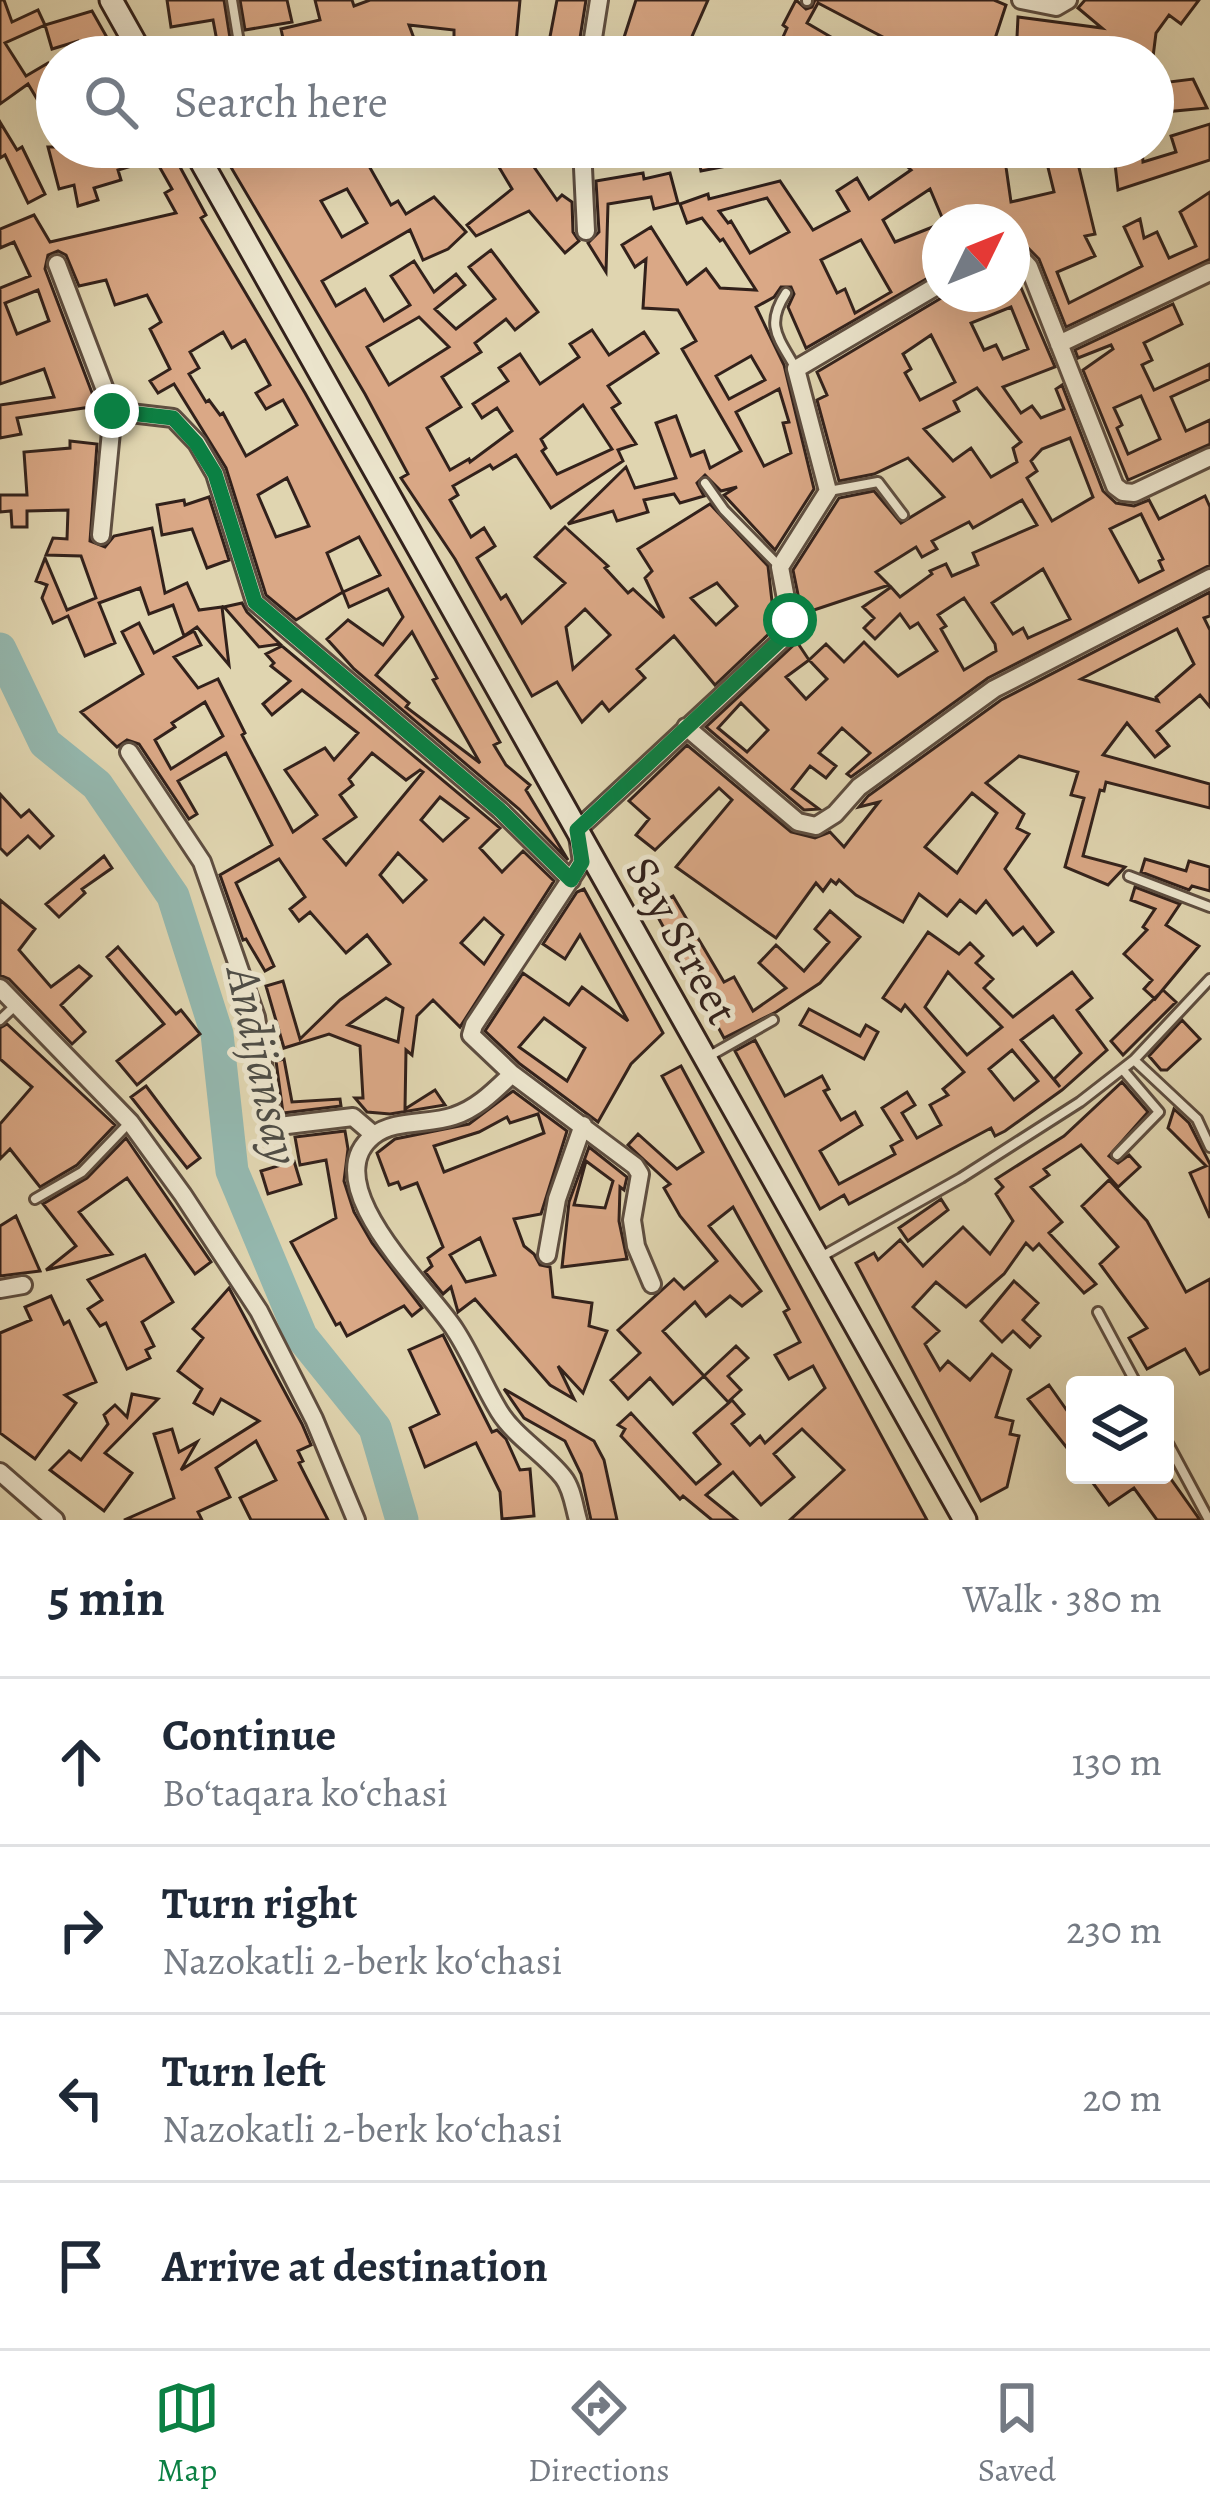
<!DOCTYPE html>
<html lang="en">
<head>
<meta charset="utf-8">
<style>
	:root { --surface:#fff; --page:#f2f2f3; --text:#1f2937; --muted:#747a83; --line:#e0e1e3; --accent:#0b8043 }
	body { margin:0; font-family:Alegreya,serif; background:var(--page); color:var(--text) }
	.controls { position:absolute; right:36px; bottom:36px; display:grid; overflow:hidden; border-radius:12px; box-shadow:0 12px 48px #0002 }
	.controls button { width:108px; height:108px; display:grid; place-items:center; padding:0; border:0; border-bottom:3px solid var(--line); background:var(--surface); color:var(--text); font:60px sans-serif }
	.compass { position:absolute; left:922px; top:204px; width:108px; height:108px; border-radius:50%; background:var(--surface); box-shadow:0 12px 48px #0002; rotate:47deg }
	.stop { position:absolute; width:36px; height:36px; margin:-27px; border:9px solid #0b8043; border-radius:50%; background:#fff }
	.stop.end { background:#0b8043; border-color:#fff; box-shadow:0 3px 12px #0008 }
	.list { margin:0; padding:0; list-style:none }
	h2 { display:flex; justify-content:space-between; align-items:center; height:156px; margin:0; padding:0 48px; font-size:51px }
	h2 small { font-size:39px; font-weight:400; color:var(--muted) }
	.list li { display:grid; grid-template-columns:78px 1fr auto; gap:36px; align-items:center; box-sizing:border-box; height:168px; padding:0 48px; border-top:3px solid var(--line) }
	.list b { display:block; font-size:45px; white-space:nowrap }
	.list p { margin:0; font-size:39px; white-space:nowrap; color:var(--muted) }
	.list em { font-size:39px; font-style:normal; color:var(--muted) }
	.icon { flex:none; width:66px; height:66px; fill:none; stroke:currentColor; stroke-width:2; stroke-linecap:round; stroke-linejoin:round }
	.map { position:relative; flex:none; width:1210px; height:1520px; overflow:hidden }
	.search { position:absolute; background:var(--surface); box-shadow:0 12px 48px #0002; left:36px; right:36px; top:36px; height:132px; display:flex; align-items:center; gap:30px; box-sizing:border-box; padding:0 42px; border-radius:66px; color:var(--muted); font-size:45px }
	.sheet { height:828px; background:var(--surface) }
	nav { display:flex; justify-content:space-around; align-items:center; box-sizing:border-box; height:168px; border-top:3px solid var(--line); background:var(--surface); font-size:33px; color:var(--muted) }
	nav a { display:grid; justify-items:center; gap:6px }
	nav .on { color:var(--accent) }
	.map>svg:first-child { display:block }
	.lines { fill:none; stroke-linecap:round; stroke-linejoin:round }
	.river { stroke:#94b8af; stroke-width:33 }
	.building { fill:#daa886; stroke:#32211b; stroke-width:3; fill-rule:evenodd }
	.lane-casing { stroke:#5e4e40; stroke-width:14 }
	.street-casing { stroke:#5e4e40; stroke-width:22 }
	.secondary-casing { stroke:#32211b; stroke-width:27 }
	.lane { stroke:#ebe4cc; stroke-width:8 }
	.street { stroke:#ebe4cc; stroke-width:16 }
	.secondary { stroke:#ebe4cc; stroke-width:21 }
	.route { stroke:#0b8043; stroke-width:15 }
	.labels { text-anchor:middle; stroke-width:10; stroke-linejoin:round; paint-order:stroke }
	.street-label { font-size:45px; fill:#32211b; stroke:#ebe4cc }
	.water-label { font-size:48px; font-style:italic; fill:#4f4e47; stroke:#ebe4cc }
</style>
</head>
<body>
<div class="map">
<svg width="1210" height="1520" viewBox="0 0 1210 1520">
	<rect width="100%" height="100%" fill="#e0d5b0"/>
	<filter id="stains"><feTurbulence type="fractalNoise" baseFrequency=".00167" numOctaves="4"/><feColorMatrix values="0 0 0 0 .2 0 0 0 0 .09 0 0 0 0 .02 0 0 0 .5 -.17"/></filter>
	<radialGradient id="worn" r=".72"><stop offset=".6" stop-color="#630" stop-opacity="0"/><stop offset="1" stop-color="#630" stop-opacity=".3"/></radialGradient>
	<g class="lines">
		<path class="river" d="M0 649 45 743 97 785 173 896 217 1034 232 1171 301 1336 375 1428 402 1520"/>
	</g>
	<path class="building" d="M0 0H4L12 22 38 10 45 25 5 43 26 76 48 63 57 79V132L28 84 0 104Z
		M167 0H224L233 57H220L213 20 171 27Z
		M240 0H287L292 22 245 30Z
		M315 0H352L354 6 370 0H520L516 43 525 44V57H454V30L409 25 421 57H287L281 29 320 20Z
		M557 0H586L577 57H556L558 43 549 42Z
		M636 0H708L690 41 704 45 699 57H603L605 47 620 50Z
		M796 0 806 9 812 7 815 0H994L1006 5 989 57H921L818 3 807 23 865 57H774L787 28 783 25Z
		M1085 0H1199L1181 24 1169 15 1156 33 1153 57H1063L1064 51 1034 48V57H1016L1018 17 1102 28 1078 8Z
		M92 11 118 57H87L78 41 52 49 45 25Z
		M1193 79 1207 108 1153 113V84Z
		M0 122 17 150 22 147 45 194 28 203 5 155 0 158Z
		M1210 124V160L1118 190 1113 147H1142L1143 162 1176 152 1171 136Z
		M48 147H102L105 159 146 147H178L179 152 173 154 206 215 201 218 305 393 500 742 494 745 506 765 530 785 526 790 568 860 519 809 354 669 327 639 348 620 383 645 403 617 388 589 349 607 343 592 296 620 266 595 226 468 174 384 158 393 150 381 170 369 150 329 161 322 147 295 115 305 106 280 79 286 66 255 58 251 48 255 45 269 97 406 17 418 21 434 0 438V405L54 397 44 369 0 384V288L30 276 14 242 0 248V229L34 215 50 242 176 213 165 193 172 189 155 159 118 170 121 180 94 188 98 200 78 206 74 185 59 189ZM38 290 49 321 17 334 5 303ZM223 332 232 348 245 340 270 385 256 393 266 409 283 400 297 425 246 456 223 413 220 415 209 400 206 402 189 374 199 368 190 352ZM287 478 309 526 276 537 258 495ZM359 537 380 575 343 592 327 553ZM412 632 437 678 433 680 480 763 406 707 409 703 376 675Z
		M219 147H268L278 165 315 147H325L333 165 384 147 388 158 369 166 391 205 398 201 406 214 434 197 466 232 448 249 423 260 410 230 322 281 336 306 365 289 384 321 410 305 391 276 414 261 434 292 456 274 465 285 435 309 456 329 495 299 469 267 491 250 538 312 515 330 506 319 475 343 481 352 442 377 461 407 427 428 450 470 469 459 470 462 512 431 497 408 482 418 473 404 508 381 499 368 520 354 540 384 579 357 570 344 592 330 609 355 644 332 658 353 608 386 620 403 612 408 636 444 618 450 623 461 551 508 516 455 493 469 490 465 453 486 458 495 450 500 471 537 484 528 495 546 477 558 501 599 506 595 522 623 565 583 535 557 565 527 608 566 605 568 628 593 633 589 664 618 645 578 652 571 638 549 710 504 768 566 775 628 715 685 674 636 637 669 645 678 609 711 602 702 582 722 557 682 532 696 455 559 401 478 408 474 365 394ZM347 189 367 223 342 237 321 201ZM419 317 449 347 389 385 367 347ZM583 405 612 449 557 474 542 451 546 448 541 439ZM717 583 737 606 716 625 691 598ZM585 609 610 635 573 669 566 627Z
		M487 147H520L557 200 562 195 572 202 573 232 579 241 565 253 529 211 476 236 467 225 512 189Z
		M696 147H787L788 154 701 171Z
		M886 147H1031L1030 161 1006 167 1011 202 1054 192 1043 147H1074L1095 234 1085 236 1095 256 1057 272 1069 303 1142 266 1124 227 1140 219 1144 238 1157 232 1169 258 1196 246 1180 212 1210 192V259L1066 327 1039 259 1025 245 1012 243V222H944L930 189 883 220 895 242 940 224V271L806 348 788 307 794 294 791 287H781L774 297 756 307 784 365 814 489 775 550 724 495 737 487 721 491 705 475 697 483 704 496 680 503 674 494 644 500 648 512 617 521 613 511 568 524 626 467 635 488 676 478 656 423 676 416 691 456 704 451 710 468 741 451 682 349 696 341 678 310 643 308 646 259 635 267 622 245 651 227 687 284 706 269 720 288 756 290 723 239 720 241 702 218 687 223 680 204 708 194 709 199 780 181 813 230 849 211 837 191 857 178 869 199 911 170ZM767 198 789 232 750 253 731 221 728 223 719 211ZM861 240 891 292 855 313 845 289 837 293 821 260ZM751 356 765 380 729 399 716 376ZM779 389 789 422 783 423 791 453 764 466 736 412Z
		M643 173 644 179 670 173 678 203 654 209 651 197 608 204 606 272 588 243 599 232 596 181Z
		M1013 269 1055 367 1003 387 1021 413 1032 406 1041 418 1064 409 1056 389 1062 385 1103 491 1116 503 1134 506 1149 500 1159 519 1205 496 1210 507V565L988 678 851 777 847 774 870 753 842 728 819 753 836 766 826 778 810 766 792 789 819 809 804 810 706 727 797 642 809 660 826 644 844 662 864 642 898 676 937 651 918 623 910 628 900 614 875 639 864 628 874 618 863 607 891 587 900 597 932 574 930 571 946 564 952 576 978 565 973 553 1037 525 1022 500 973 528 969 522 932 541 937 549 922 557 916 547 876 572 889 585 802 614 793 570 839 498 874 491 901 523 944 497 908 458 874 474 839 481 817 400 827 395 817 372 948 294H1012ZM1011 307 1028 349 1003 359 996 345 984 350 971 323ZM931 335 955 382 920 400 905 373 911 369 903 354ZM977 388 1021 442 1013 448 1017 462 991 477 971 448 953 461 924 429 959 411 954 401ZM1070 438 1093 497 1052 521 1027 478 1037 471 1031 461 1042 449ZM1141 514 1163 559 1159 561 1163 570 1139 582 1110 529ZM1043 569 1070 619 1028 638 1023 628 1013 634 992 603ZM964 598 995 644 996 651 964 670 941 629 946 626 938 615ZM809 660 827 679 806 699 786 677ZM741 703 768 730 747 752 718 728Z
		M1173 304 1182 324 1144 343 1152 360 1142 365 1154 390 1210 364V379L1171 397 1186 431 1210 420V444L1128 480 1083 370 1113 349 1111 345 1078 358 1075 350ZM1141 396 1160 439 1128 454 1117 428 1122 425 1114 408Z
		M70 441 97 444 90 541 105 547 114 536 152 528 165 593 187 583 199 610 222 607 229 665 197 627 184 636 173 605 149 614 140 588 99 603 115 643 85 656 68 616 53 623 42 598 47 585 36 581 45 558 67 610 96 598 81 556 46 555 53 538 67 539 68 510 27 511V527H12L11 511 0 512V495H27L24 452 70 448Z
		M209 497 229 560 207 568 192 529 162 535 157 505 184 500 185 505Z
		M1210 592V616L1204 618 1210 630V707L1200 695 1157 731 1169 746 1155 757 1127 723 1103 755 1210 784V808L1106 782 1104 791 1100 790 1083 856 1125 867 1108 885 1065 867 1084 798 1071 795 1078 772 1019 756 986 783 1024 814 1017 828 1029 834 1005 869 1053 932 1037 945 1023 927 1013 935 986 901 976 913 960 900 947 916 919 894 903 922 856 895 839 880 836 884 831 880 823 891 816 883 776 938 676 867 732 800 719 788 655 850 636 835 649 819 629 801 687 745 791 832 815 838 830 832 844 847 879 802 859 807 868 796 1001 700ZM1177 629 1194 664 1156 697 1158 701 1081 679ZM972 793 997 813 957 873 925 847Z
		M242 603 247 612 280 644 259 647 224 607Z
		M139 623 154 653 194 631 201 645 174 657 198 688 218 679 245 733 242 735 293 832 317 815 285 770 325 748 334 760 358 733 302 690 272 715 263 704 290 681 271 666 274 663 266 654 282 646 500 828 480 848 502 872 523 851 554 881 460 1027 433 1000 417 1016 412 1055 406 1050 405 1109 435 1090 445 1105 390 1114 367 1112 355 1098H363L360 1046 329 1034 284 1048 266 986 283 981 300 1039 340 1000 390 964 367 935 346 953 310 912 299 921 290 909 305 897 279 859 236 883 274 966 265 971 246 939 243 940 220 875 272 845 226 753 178 781 197 814 189 819 139 744 127 740 117 747 81 712 143 674 122 632ZM205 702 223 736 171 769 155 740 175 727 172 723ZM372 753 406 780 420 770 423 772 346 865 324 839 356 817 340 795 353 785 349 779ZM440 797 468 818 443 841 421 820ZM398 853 426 880 403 902 380 875ZM484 918 503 935 484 964 461 943ZM386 998 403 1008 398 1042 348 1025Z
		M0 794 21 817 29 810 53 836 40 848 28 836 7 855 0 848Z
		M104 856 112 868 82 889 85 893 59 917 46 904Z
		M1145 859 1186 871 1189 861 1210 867V891L1192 886 1189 890 1141 872Z
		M1135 887 1180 904 1166 925 1199 946 1155 999 1144 989 1152 980 1124 954 1147 930 1143 927 1155 909 1131 900Z
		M584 889 663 1033 631 1064 598 1122 520 1064 485 1031 523 973 569 1005 582 987 628 1021 580 935 565 959 543 944 577 892ZM544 1018 585 1048 567 1081 519 1047Z
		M673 896 724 982 734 977 753 1011 786 988 759 963 776 945 804 971 829 942 815 929 830 911 860 937 820 983 776 1012 724 1038 653 908Z
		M0 900 35 929 19 950 51 987 79 966 91 976 61 1005 85 1032 72 1044 9 979 0 975Z
		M928 932 959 954 970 943 983 956 976 963 993 979 984 988 1013 1017 1072 972 1092 998 1077 1010 1107 1050 1062 1090 1005 1131 995 1136 991 1128 849 1204 844 1195 820 1209 735 1051 755 1040 785 1096 822 1076 829 1089 824 1091 841 1120 855 1112 862 1125 820 1151 839 1184 895 1154 891 1146 902 1140 882 1108 907 1092 915 1105 902 1113 917 1138 941 1125 930 1105 948 1095 943 1089 964 1072 905 1005 901 1011 883 998ZM948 972 1002 1027 967 1055 925 1007ZM1053 1016 1081 1053 1054 1079 1060 1087 1021 1040ZM1012 1050 1038 1081 1014 1100 989 1069Z
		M118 947 176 1014 181 1010 200 1034 137 1085 117 1061 164 1024 107 957Z
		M1163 990 1176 1002 1123 1055 1111 1041Z
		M809 1009 860 1036 866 1025 878 1032 864 1059 800 1025Z
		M1182 1020 1200 1039 1167 1070H1161L1149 1056Z
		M7 1024 115 1125 77 1165 40 1187 10 1149 0 1159V1124L32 1087 0 1059V1028Z
		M284 1059 292 1102 340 1099 341 1106 283 1113 276 1061Z
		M681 1066 722 1142 927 1520H790L844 1470 802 1429 774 1454 794 1477 761 1505 733 1472 706 1495 737 1520H712L683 1496 680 1499 621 1436 625 1429 618 1425 631 1413 696 1484 720 1464 694 1433 732 1400 744 1414 732 1424 750 1445 760 1436 765 1443 825 1388 813 1366 789 1379 775 1355 800 1342 784 1312 789 1309 733 1207 709 1226 761 1291 742 1306 730 1296 706 1316 695 1302 663 1331 704 1376 673 1404 650 1378 628 1399 611 1380 640 1353 618 1330 674 1279 684 1289 717 1261 680 1216 664 1188 670 1184 628 1145 638 1134 677 1169 703 1152 662 1076Z
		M1122 1082 1148 1112 1109 1156 1118 1163 1129 1155 1140 1167 1118 1187 1081 1145 1044 1169 1049 1175 1031 1187 1062 1222 1049 1233 1096 1284 1084 1293 1039 1244 1033 1250 1026 1243 1004 1274 966 1307 936 1282 913 1307 939 1331 925 1344 940 1370 948 1361 970 1380 992 1354 1011 1370 996 1417 1013 1421 1010 1434 1019 1436 1007 1487 981 1501 856 1263 874 1253 878 1260 900 1240 923 1266 963 1227 990 1254 1013 1221 996 1194 1003 1187 996 1179 1064 1136Z
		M146 1086 200 1158 187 1168 131 1097Z
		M513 1091 567 1131 541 1214 514 1219 524 1246 534 1254 540 1265 550 1267 553 1297 592 1303 589 1326 607 1331 583 1393 558 1366 574 1399 550 1385 475 1299 458 1312 451 1287 443 1294 425 1272 432 1266 428 1258 443 1247 417 1183 401 1189 398 1182 389 1185 377 1153 395 1139 469 1124ZM538 1114 544 1133 444 1172 434 1146 479 1132 507 1117 510 1123ZM480 1238 495 1275 466 1282 450 1255Z
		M1174 1109 1189 1123 1210 1164V1218L1190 1173 1206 1166 1168 1128Z
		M345 1131 348 1149 344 1181 354 1212 372 1243 422 1308 412 1316 404 1306 347 1336 340 1323 336 1325 291 1242 336 1218 326 1160 300 1165 295 1137Z
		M126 1138 211 1262 195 1274 127 1178 79 1212 112 1254 46 1270 76 1246 43 1204 87 1178Z
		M589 1147 627 1177 624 1190 620 1187 619 1221 627 1259 562 1267 569 1202ZM586 1161 613 1181 605 1208 574 1205Z
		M294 1161 301 1184 268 1194 261 1171Z
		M1109 1180 1147 1221 1186 1292 1210 1279V1369L1200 1374 1185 1349 1147 1369 1129 1338 1147 1328 1100 1264 1118 1247 1082 1206Z
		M941 1199 948 1210 908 1241 899 1228Z
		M16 1216 40 1271 0 1276V1226Z
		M145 1255 173 1302 142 1322 154 1346 146 1350 150 1358 127 1369 106 1323 100 1326 88 1309 102 1300 88 1280Z
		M1014 1281 1038 1303 1023 1320 1040 1336 1030 1347 1013 1331 1002 1342 981 1321Z
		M229 1288 302 1424 311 1445 298 1451 303 1461 299 1463 328 1520H251L240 1498 276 1480 256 1441 216 1468 230 1497 198 1512 202 1520H124L174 1498 154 1434 172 1429 179 1452 197 1442 181 1470 259 1421 221 1399 213 1414 194 1403 202 1389 178 1371 203 1338 193 1329Z
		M51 1296 64 1324 69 1321 96 1382 65 1395 76 1403 35 1459 0 1433V1333L31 1320 25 1307Z
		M443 1335 492 1432 497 1430 506 1439 520 1470 530 1469 534 1516 502 1519 500 1492 476 1443 425 1467 410 1428 439 1414 409 1350Z
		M736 1346 748 1358 728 1376 741 1390 728 1402 704 1376Z
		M1049 1385 1075 1422V1458L1028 1399Z
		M504 1389 594 1441 604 1460 617 1520H591L581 1474 565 1441 524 1418Z
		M132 1394 158 1399 105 1453 132 1473 104 1511 50 1470 69 1451 81 1460 108 1424 104 1415 115 1405 127 1417Z
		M1087 1475H1168L1200 1520H1157L1134 1488 1109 1505Z"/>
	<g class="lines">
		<g class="lane-casing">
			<path id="lane" d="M232 0 241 55
				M807 1V0
				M531 148 533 147
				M786 293C765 325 778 337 795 367
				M705 483 724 510 779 566
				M829 491 878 482 903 515
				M1129 876 1210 907
				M0 1020 15 1006
				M706 1058 773 1020
				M1134 1060 1197 1119 1210 1147
				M1117 1155 1159 1112 1123 1070
				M35 1199 82 1172 129 1123
				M819 1258 961 1178 1080 1102 1134 1060 1210 979
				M1098 1312 1137 1385
				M1165 1438 1209 1520"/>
		</g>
		<g class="street-casing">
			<path id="street" d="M1021 0 1056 7 1068 0
				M590 57 599 0
				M582 147 586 231
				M1012 256H1019L1029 267 1115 486 1123 492 1134 493 1210 457
				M57 264 113 411 173 418 197 443 215 474 255 602 500 810 571 880
				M1059 344 1210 272
				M101 535 113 411
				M686 727 798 822 816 826 835 814 859 787 994 689 1210 578
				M129 752 202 862 256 1017 272 1123 279 1126 353 1117 374 1135
				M0 988 130 1122 183 1195 259 1311 314 1419 356 1520
				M512 1074 635 1166 640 1174 632 1220 636 1246 652 1284
				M547 1255 557 1199 583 1125
				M0 1289 23 1285
				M0 1472 55 1520
				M578 1520C574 1506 572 1488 563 1477 544 1453 515 1437 499 1411 483 1385 472 1356 455 1330 430 1290 313 1184 373 1136 394 1119 429 1125 454 1116 478 1108 494 1091 512 1074L471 1035 474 1025 582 862 577 830 787 635 790 620 780 567 828 491 796 369 940 284"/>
		</g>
		<g class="secondary-casing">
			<path id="secondary" d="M111 0 143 57
				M193 147 965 1520"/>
		</g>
		<use href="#lane" class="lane"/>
		<use href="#street" class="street"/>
		<use href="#secondary" class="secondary"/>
	</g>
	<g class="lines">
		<path class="route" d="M112 411 173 418 196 443 215 474 255 602 500 810 571 880 582 862 577 830 787 634 790 620"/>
	</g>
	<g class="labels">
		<g class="street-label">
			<text transform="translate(683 940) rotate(61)" y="16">Say Street</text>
		</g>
		<g class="water-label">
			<text transform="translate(264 1065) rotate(78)" y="17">Andijansay</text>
		</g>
	</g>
	<rect width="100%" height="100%" filter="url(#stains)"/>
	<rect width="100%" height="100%" fill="url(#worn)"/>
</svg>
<div class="controls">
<button><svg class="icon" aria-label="layers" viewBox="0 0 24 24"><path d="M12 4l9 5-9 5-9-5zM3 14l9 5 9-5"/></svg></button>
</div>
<svg class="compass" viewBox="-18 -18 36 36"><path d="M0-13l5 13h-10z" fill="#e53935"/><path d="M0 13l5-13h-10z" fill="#747a83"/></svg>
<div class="stop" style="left:790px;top:620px"></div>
<div class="stop end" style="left:112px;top:411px"></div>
<div class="search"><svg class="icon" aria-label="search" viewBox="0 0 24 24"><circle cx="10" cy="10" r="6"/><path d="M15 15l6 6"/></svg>Search here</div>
</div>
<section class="sheet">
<h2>5 min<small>Walk · 380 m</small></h2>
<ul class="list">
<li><svg class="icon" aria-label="ahead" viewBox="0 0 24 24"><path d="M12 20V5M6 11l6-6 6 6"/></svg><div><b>Continue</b><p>Boʻtaqara koʻchasi</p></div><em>130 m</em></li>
<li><svg class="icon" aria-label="right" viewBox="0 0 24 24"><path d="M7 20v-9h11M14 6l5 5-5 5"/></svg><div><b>Turn right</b><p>Nazokatli 2-berk koʻchasi</p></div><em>230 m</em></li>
<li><svg class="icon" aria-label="left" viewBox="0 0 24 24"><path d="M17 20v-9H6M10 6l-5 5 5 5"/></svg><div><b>Turn left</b><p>Nazokatli 2-berk koʻchasi</p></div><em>20 m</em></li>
<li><svg class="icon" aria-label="arrive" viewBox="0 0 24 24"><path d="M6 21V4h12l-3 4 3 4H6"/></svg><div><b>Arrive at destination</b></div></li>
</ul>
</section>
<nav>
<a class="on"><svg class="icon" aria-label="map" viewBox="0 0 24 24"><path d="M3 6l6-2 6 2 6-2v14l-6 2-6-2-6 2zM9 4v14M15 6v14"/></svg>Map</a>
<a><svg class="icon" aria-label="directions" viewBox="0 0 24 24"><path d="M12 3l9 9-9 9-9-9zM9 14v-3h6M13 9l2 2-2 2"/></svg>Directions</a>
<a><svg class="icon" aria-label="saved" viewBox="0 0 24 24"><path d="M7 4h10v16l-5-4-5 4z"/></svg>Saved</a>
</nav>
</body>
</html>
